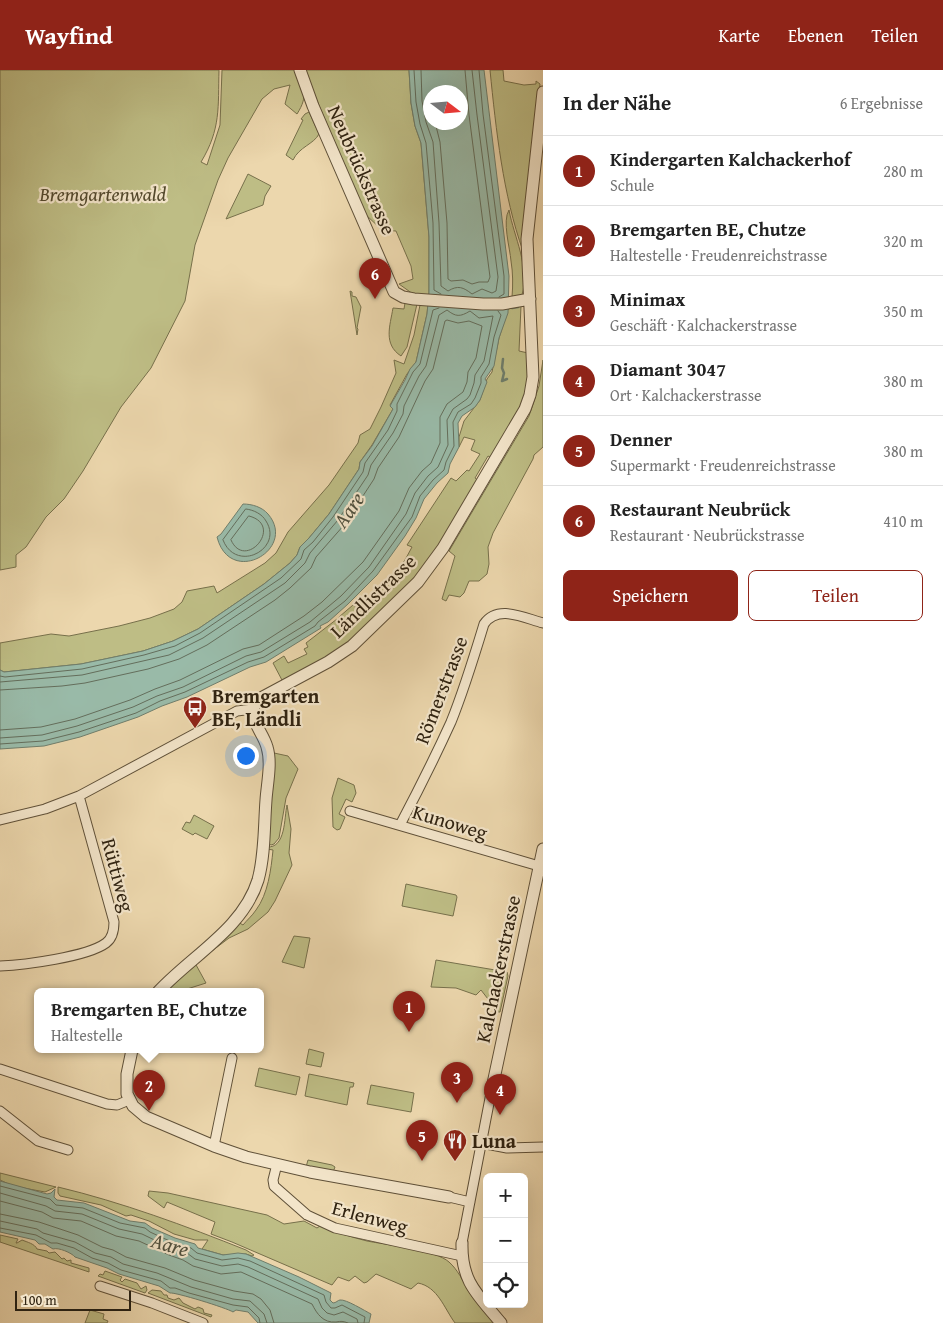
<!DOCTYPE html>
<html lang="de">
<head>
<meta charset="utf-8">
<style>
	:root { --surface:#fff; --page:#f2f2f2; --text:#222; --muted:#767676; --line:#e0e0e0; --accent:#8f2418 }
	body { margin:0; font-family:"Gentium Book Plus",serif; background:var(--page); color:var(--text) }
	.controls { position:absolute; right:15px; bottom:15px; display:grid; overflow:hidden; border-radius:8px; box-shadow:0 5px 20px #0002 }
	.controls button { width:45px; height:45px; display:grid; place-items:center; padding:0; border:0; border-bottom:1px solid var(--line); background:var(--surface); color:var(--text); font:25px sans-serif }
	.compass { position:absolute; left:423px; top:15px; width:45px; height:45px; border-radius:50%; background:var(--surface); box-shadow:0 5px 20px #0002; rotate:106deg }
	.scale { position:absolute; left:15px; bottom:12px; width:116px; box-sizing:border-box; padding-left:5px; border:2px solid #302311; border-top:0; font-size:14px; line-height:18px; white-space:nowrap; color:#302311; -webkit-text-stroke:4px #f3e5ca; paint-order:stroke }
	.you { position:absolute; left:245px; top:685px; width:18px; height:18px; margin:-12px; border:4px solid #fff; border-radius:50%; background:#1a73e8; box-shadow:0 0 0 8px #1a73e833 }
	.badge { display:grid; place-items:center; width:32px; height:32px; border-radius:50%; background:var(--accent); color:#fff; font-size:16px; font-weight:700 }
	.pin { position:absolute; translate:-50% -41px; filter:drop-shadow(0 1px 2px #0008) }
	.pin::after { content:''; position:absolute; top:26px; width:18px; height:15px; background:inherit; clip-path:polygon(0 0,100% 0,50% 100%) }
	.popup { position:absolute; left:34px; top:918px; width:230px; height:65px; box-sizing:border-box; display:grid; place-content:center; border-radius:8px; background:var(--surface); filter:drop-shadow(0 1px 4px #0005); font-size:16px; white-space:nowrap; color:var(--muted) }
	.popup b { font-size:19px; color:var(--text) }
	.popup::after { content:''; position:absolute; left:50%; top:100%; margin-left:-10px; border:10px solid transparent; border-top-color:var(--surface) }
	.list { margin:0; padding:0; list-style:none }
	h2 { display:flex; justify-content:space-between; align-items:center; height:65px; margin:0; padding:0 20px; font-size:21px }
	h2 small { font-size:16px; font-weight:400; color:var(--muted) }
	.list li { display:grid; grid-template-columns:32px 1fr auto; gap:15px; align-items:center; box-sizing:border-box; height:70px; padding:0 20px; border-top:1px solid var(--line) }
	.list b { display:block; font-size:19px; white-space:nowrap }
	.list p { margin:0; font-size:16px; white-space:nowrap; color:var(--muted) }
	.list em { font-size:16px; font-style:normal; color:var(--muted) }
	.actions { display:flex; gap:10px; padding:15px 20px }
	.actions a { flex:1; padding:11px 0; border:1px solid var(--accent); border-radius:8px; text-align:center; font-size:18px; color:var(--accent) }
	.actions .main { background:var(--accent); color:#fff }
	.icon { flex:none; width:28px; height:28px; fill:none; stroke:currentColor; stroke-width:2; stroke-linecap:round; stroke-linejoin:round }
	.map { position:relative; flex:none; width:543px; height:1253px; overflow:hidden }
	header { display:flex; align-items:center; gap:30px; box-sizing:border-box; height:70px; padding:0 25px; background:var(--accent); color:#fff }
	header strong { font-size:24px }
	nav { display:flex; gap:28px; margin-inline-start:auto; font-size:18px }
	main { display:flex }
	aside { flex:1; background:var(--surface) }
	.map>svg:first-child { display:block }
	.green { fill:#bebd85; stroke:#77704b }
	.water { fill:#99baa8; stroke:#6f7e6c; fill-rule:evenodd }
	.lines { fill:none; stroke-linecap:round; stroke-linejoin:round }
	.shore { stroke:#646e5c; stroke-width:1 }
	.stream { stroke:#6f7e6c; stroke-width:2.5 }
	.minor-casing { stroke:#5f5038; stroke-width:11 }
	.tertiary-casing { stroke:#5f5038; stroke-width:13 }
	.minor { stroke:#f3e5ca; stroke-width:9 }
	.tertiary { stroke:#f3e5ca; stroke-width:11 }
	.labels { text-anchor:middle; stroke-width:4.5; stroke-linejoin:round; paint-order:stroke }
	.street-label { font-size:20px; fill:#302311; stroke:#f3e5ca }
	.park-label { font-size:20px; font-style:italic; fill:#544a2e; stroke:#f3e5ca }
	.poi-label { font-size:20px; font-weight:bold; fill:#302311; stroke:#f3e5ca; text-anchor:start }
	.water-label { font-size:21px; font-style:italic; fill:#50503e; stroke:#f3e5ca }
</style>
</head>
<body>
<header>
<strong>Wayfind</strong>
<nav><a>Karte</a><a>Ebenen</a><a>Teilen</a></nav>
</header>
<main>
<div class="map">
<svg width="543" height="1253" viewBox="0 0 543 1253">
	<rect width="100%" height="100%" fill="#ecd7ad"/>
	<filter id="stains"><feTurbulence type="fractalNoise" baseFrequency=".004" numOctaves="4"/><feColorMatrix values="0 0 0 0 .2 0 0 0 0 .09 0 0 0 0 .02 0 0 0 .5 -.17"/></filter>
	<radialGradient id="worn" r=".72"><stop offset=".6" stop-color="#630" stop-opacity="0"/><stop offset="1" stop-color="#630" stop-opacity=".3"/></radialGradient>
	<path class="green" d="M0 0H219C218 37 221 59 201 92L207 95 220 55 222 0H297C303 20 309 25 297 44L285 34 290 15 274 19 262 29 228 88 218 110 195 175 185 231 151 298 121 337 83 401 64 429 46 447 26 477 16 485V497L0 500Z
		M304 0H409L411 33 415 56 421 73 429 167V223L427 244 416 292 407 304 390 335 393 339 372 375 360 392 359 399 329 444 309 468 300 477 297 485 290 493 264 514 198 559 173 571 143 581 81 594 4 602 0 600V573L51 564 69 566 119 556 150 548 174 539 182 532 187 521 214 516 217 523 265 493 276 483 288 462 329 415 358 373 360 365 370 359 381 337 396 303 394 290 404 294 414 265 420 235 413 224 399 214 413 209 411 196 396 161 382 160 365 144Z
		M490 0H503L504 11 524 15 536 14V11L540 14 523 181C503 125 496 60 490 0Z
		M309 42 319 64C314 74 299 77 293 90L286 85 303 50 301 49 305 44Z
		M248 104 271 116 265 126 263 135 226 149Z
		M509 140C514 167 530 197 522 225L512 227C513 215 513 203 511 191 510 178 502 151 509 140Z
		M350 221 352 222V226L356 227 361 237 357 258 358 259 357 265Z
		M405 233 417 234 407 277 401 286C383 274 390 256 393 238L404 239Z
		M521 236 519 281 528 283 527 324 492 388 488 386 475 408 479 411 422 502 350 573 283 612 273 593 284 586 288 593 307 584 304 579 308 577 306 573 337 549 341 555 343 554 339 547 353 535 360 541 367 535 405 490 412 477 407 475 451 408 456 411 467 400 469 401 480 384 471 380 475 370 464 367 459 377V367L464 351 480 330 487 309 492 302 499 268 508 239Z
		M543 290V377L534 385 533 389 493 463 488 477 489 494 487 504 479 511H469L464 523 460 527 449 525 446 531 442 529 455 486 449 481 529 346 539 316Z
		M274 683 288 686 298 699 286 728 279 768 274 774 271 775 267 773Z
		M338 708 354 715 356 723 352 732 346 729 339 744 345 747 340 759 337 760 333 757 332 728Z
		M287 735 291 759 289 783 292 795 275 831 268 842 248 859 229 868 208 884 238 852 243 855C247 850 252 846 256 840 268 824 271 800 273 780L267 779V777C286 778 284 748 287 735Z
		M194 745 214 756 207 769 195 763 193 765 182 759 186 752 190 753Z
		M406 814 456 825 457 827 453 846 402 836Z
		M294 866 310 868 304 898 282 892Z
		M436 890 507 902 508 906 500 942H498L481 920 476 925 456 918 431 917Z
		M195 893 206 913 184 920 164 921Z
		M309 979 324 983 321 997 306 994Z
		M259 998 300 1007 296 1025 255 1016Z
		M309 1004 354 1013 353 1017H350L347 1035 305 1026Z
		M371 1015 414 1023 411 1042 367 1034Z
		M308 1090 332 1095 335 1097 333 1102 306 1097Z
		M0 1103 56 1117 45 1122 13 1116 0 1110Z
		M58 1117C121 1132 186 1156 246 1180L254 1185 252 1186 246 1184 223 1185 202 1179 208 1170H195L174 1164 149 1151 131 1145 126 1146 101 1135 60 1126 58 1123Z
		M149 1121 168 1123 267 1145 284 1154 304 1151 317 1158 320 1156C335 1162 351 1167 367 1171 387 1175 436 1180 449 1192 458 1200 462 1210 469 1220 476 1232 486 1242 495 1253H455C444 1238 438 1217 418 1213L411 1219 376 1204 367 1212 364 1213 355 1206 349 1211 338 1207 332 1215 232 1172 211 1164 215 1152 167 1132 164 1138 148 1126Z
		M0 1165 18 1169 16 1173H17L22 1170C27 1172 35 1174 37 1179L47 1181 49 1183 55 1182 62 1189 64 1188 67 1191 71 1190V1193L89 1198V1202L0 1172Z
		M105 1201 122 1207 120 1210 122 1212 125 1209 137 1213 141 1219 146 1216 147 1220 145 1223 98 1206 100 1204 103 1205Z
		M152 1220 161 1221 164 1225H167L168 1228 174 1230 179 1228 183 1233 195 1239 198 1237 203 1239 204 1243 212 1245 211 1247 148 1223Z
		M90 1240 104 1244 103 1249 108 1251 107 1253H85Z"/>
	<path class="water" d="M409 0H484L509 206 508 243 499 268 494 296 485 309 487 312 480 330 475 337 462 346 458 353 459 377 450 394 448 403 437 413 424 429 416 448 405 466 377 505 348 534 328 552 320 556 321 558 266 592 250 597 187 627 162 636 138 647 80 667 44 676 0 679V600L4 602 81 594 143 581 173 571 198 559 264 514 290 493 297 485 300 477 309 468 329 444 359 399 360 392 372 376 393 339 390 336 405 310 410 299 416 292 427 244 429 223V167L421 73 415 56 411 33ZM430 22H460V52H430Z
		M243 434C252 434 262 437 268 444 298 479 230 518 217 467L221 464Z
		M0 1111 47 1124 51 1123 55 1119 54 1127 57 1130 84 1133 130 1151 145 1153 152 1158 175 1168 195 1174 198 1178 223 1185 238 1183 246 1184 299 1207 331 1223 330 1230 333 1233C336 1233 338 1230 340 1230 346 1229 365 1241 371 1244L369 1253H258L248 1242 236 1240 233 1242C227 1238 175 1222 170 1223L159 1216 119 1204 107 1198 75 1187C72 1183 58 1177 53 1179L45 1174H39L35 1170 0 1162Z"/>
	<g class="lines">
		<path class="shore" d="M414 0 416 32 420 54 426 73 433 153 434 220 441 224
			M421 0 422 31 426 52 433 72 439 153 441 216 448 221C458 215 463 217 472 224L482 219 492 223 496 221 498 207 477 45 472 0
			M479 0 483 44 504 206V224L499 227
			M435 52 440 72 447 153 448 209 451 211 463 210 472 214 479 212H488L490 207 469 45 465 0
			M246 439C254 440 262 444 266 451 284 479 236 504 223 470Z
			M249 446C285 455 245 502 231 470Z
			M0 606 5 607 82 599 144 585 175 576 200 563 281 508 301 489 304 480 313 472 333 447 363 402 365 393 388 360 397 341V334L413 302 420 294 433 240 439 238
			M0 612 82 605 169 585 203 568 285 513 305 493 310 483 338 450 368 405 371 395 393 363 403 344 404 336 419 306 426 296 439 245 447 240C456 247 460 247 470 241L479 248 493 246 484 291 475 305 474 313 470 325 467 329 453 339 447 350 448 375 438 397 428 406 415 423 406 444 369 497 341 526 310 552 261 582 246 586 183 617 157 626 133 637 77 656 42 665 0 668
			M0 620 62 616 85 613 148 599 179 589 207 575 275 530 290 518 311 498 316 487 344 455 374 409 378 398 399 367 425 311 433 299 445 251 447 250 458 253 469 251 482 256 476 288 468 302 467 312 463 322 447 334 440 347V373L431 393 422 401 409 418 399 441 363 492 322 532 304 546 259 575 243 579 180 610 155 619 130 630 75 649 41 657 0 660
			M0 674 43 671 79 662 136 643 160 631 185 622 248 592 264 587 315 556 318 552 345 531 373 501 412 447 420 426 433 410 444 400 446 392 454 376 453 352 458 342 471 334 475 328 481 313V307L489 294 494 267 501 245 498 241
			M0 1116 50 1129 56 1135 83 1138 120 1153 145 1158 150 1162 174 1173 191 1178 197 1183 222 1190 238 1188 250 1191 324 1225 326 1232 331 1238H335L342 1235 365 1247 364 1253
			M0 1123 46 1136 55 1141 82 1144 119 1159 142 1164 171 1178 187 1183 195 1189 222 1196 238 1194 248 1197 318 1229 322 1238 327 1243 334 1245 343 1242 357 1249 358 1253
			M0 1131 42 1142 53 1148 81 1151 116 1166 139 1171 169 1185 183 1190 193 1196 221 1204 241 1202 312 1234C317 1244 323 1253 336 1252 341 1251 343 1251 348 1253
			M0 1144 39 1152 78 1165 102 1177 113 1180 126 1187 165 1198 194 1210 234 1221 253 1224 261 1229 270 1240 274 1253
			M0 1151 37 1159 43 1163 75 1172 95 1183 111 1187 123 1194 157 1203 191 1217 233 1229 250 1231 264 1244 267 1253
			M0 1158 36 1165 51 1173H57L74 1178 92 1188 108 1193 121 1200 161 1211 170 1218H175L189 1223 233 1235 248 1237 259 1248 260 1253"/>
		<path class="stream" d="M512 238 518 237
			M503 289 502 298 504 303 502 311 507 309"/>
		<g class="minor-casing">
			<path id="minor" d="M350 741 539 796
				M0 750 45 739 79 726 237 641 253 639
				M400 755C418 721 435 687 451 652 464 620 474 587 484 554 498 534 524 548 543 553
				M0 896C24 895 87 887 106 873 113 868 114 860 114 852L79 726
				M0 999 107 1034 117 1035 129 1030
				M0 1041 38 1071 68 1080
				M481 1073 507 1078 543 1077
				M214 1076 232 988
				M277 1094 273 1110 274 1116 307 1145 335 1158 462 1186
				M449 1127 470 1132
				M462 1173 491 1023
				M100 1216 152 1233 203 1253"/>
		</g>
		<g class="tertiary-casing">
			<path id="tertiary" d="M300 0 313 36 394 222 403 227 414 229 483 234H502L530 229
				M158 922C191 886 243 859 258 810 265 785 264 756 266 730 267 714 272 693 267 677 264 665 253 654 253 642 253 636 255 633 259 629L328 592 352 576 418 512 443 478 525 339 530 325 533 307 527 169 543 22
				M132 980 127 1004V1024L133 1036 146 1047 214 1076 246 1087 310 1102 449 1127
				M491 1023 543 779
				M462 1173C461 1212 478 1225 501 1253"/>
		</g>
		<use href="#minor" class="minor"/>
		<use href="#tertiary" class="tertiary"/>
	</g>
	<defs>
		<g id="bus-pin" transform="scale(1.25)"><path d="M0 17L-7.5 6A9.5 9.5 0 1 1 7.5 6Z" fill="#8f2418" stroke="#f3e5ca"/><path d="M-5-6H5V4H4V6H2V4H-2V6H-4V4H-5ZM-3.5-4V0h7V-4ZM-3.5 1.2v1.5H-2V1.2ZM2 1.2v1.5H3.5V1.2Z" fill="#fff"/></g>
		<g id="restaurant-pin" transform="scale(1.25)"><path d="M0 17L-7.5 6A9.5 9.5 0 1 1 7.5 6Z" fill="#8f2418" stroke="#f3e5ca"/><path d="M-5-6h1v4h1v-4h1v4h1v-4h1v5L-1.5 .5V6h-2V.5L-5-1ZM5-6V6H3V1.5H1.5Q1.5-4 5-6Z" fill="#fff"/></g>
	</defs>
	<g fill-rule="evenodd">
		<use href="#bus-pin" x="195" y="638"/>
		<use href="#restaurant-pin" x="455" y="1071"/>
	</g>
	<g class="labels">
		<g class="street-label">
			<text transform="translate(362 100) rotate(66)" y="7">Neubrückstrasse</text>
			<text transform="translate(373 526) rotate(-44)" y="7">Ländlistrasse</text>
			<text transform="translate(441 620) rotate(-69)" y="7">Römerstrasse</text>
			<text transform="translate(450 752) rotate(17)" y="7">Kunoweg</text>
			<text transform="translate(118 805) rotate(75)" y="7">Rüttiweg</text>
			<text transform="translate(498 899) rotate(-78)" y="7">Kalchackerstrasse</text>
			<text transform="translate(370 1147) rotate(15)" y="7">Erlenweg</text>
		</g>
		<g class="park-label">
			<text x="103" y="131">Bremgartenwald</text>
		</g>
		<g class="poi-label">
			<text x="212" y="633">Bremgarten<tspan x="212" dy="23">BE, Ländli</tspan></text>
			<text x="472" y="1078">Luna</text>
		</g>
		<g class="water-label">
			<text transform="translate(349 440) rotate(-56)" y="7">Aare</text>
			<text transform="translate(170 1175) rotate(16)" y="7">Aare</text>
		</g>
	</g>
	<rect width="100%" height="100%" filter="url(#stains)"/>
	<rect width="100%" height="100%" fill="url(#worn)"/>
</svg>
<div class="controls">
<button>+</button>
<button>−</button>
<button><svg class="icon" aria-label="locate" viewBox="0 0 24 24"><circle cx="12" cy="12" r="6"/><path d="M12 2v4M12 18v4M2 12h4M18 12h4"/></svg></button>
</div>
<svg class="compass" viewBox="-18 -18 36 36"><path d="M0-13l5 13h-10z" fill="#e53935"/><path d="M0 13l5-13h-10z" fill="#767676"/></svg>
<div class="scale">100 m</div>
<div class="you"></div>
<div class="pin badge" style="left:409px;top:962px">1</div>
<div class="pin badge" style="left:149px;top:1041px">2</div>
<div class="popup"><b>Bremgarten BE, Chutze</b>Haltestelle</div>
<div class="pin badge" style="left:457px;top:1033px">3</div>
<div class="pin badge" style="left:500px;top:1045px">4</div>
<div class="pin badge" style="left:422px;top:1091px">5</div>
<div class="pin badge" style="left:375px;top:229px">6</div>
</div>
<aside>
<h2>In der Nähe<small>6 Ergebnisse</small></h2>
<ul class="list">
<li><span class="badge">1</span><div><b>Kindergarten Kalchackerhof</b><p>Schule</p></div><em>280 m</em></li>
<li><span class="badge">2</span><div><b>Bremgarten BE, Chutze</b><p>Haltestelle · Freudenreichstrasse</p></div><em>320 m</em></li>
<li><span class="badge">3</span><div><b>Minimax</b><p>Geschäft · Kalchackerstrasse</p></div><em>350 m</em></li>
<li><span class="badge">4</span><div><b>Diamant 3047</b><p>Ort · Kalchackerstrasse</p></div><em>380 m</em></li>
<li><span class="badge">5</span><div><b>Denner</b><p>Supermarkt · Freudenreichstrasse</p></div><em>380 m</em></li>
<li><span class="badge">6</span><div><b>Restaurant Neubrück</b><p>Restaurant · Neubrückstrasse</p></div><em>410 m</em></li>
</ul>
<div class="actions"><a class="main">Speichern</a><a>Teilen</a></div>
</aside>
</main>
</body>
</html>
